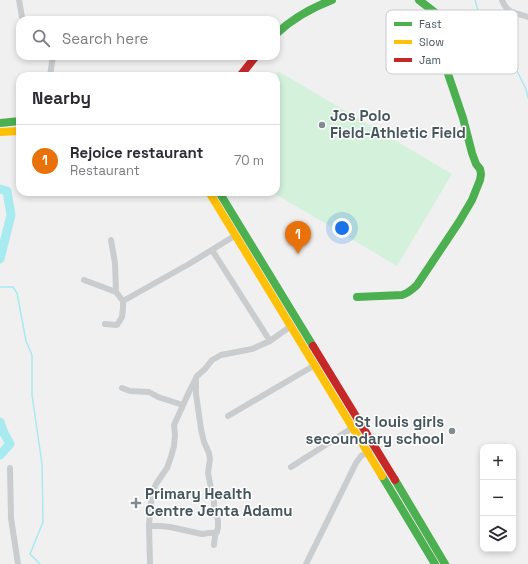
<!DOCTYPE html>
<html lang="en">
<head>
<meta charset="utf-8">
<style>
	:root { --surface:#fff; --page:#f2f2f3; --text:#2b2b33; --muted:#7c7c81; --line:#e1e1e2; --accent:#828c90 }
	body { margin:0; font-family:"Space Grotesk",sans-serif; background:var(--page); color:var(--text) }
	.controls { position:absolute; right:12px; bottom:12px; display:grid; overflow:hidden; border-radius:8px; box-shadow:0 2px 6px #0003 }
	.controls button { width:36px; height:36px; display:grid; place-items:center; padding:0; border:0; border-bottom:1px solid var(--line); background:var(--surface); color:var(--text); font:20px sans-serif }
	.you { position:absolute; left:342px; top:228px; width:14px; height:14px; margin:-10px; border:3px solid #fff; border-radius:50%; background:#1a73e8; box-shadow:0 0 0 6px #1a73e833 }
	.badge { display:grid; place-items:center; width:26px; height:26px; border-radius:50%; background:var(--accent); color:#fff; font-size:13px; font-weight:700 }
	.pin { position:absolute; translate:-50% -33px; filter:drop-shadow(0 1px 2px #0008) }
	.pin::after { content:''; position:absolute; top:21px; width:14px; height:12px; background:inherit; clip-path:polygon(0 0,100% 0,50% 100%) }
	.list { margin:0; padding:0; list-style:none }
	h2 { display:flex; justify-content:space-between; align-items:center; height:52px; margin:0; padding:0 16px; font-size:17px }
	h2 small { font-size:13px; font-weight:400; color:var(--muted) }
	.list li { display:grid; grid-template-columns:26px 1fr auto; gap:12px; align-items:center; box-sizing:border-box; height:72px; padding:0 16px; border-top:1px solid var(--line) }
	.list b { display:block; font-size:15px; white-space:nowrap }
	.list p { margin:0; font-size:13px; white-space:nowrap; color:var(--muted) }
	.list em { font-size:13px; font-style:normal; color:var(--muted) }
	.icon { flex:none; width:22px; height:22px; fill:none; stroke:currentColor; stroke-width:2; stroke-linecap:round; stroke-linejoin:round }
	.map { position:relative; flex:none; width:528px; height:564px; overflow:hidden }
	.search { position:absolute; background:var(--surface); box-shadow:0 2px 6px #0003; left:16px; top:16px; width:264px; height:44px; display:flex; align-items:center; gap:10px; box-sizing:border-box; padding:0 14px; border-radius:12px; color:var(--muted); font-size:15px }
	.panel { position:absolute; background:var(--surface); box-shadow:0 2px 6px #0003; left:16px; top:72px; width:264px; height:124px; border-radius:12px }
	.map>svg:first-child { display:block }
	.green { fill:#d4f1db }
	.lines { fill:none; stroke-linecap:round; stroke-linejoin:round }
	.stream { stroke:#a7eaef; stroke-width:1.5 }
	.river { stroke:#a7eaef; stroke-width:9 }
	.street { stroke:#c9cdcf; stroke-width:6 }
	.fast { stroke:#4caf50; stroke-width:8 }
	.slow { stroke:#ffc107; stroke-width:8 }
	.jam { stroke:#c62828; stroke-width:8 }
	.poi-dot { fill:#828c90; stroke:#fff; stroke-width:1.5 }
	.labels { text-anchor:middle; stroke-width:3; stroke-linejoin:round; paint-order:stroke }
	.poi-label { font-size:15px; font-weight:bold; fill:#46565d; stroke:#fff; text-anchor:start }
	.key { fill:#fff; stroke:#c8ccce; stroke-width:1 }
	.key-label { font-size:11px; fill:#46565d }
</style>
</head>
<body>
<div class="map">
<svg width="528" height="564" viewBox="0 0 528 564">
	<rect width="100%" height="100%" fill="#f1f0f0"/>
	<path class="green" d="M278 71 452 174 397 266 272 192H276V76Z"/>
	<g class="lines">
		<path class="stream" d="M475 0C477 6 477 14 485 16L487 18 490 29 496 36V69L512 68 516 69 526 89 528 98
			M0 287H13L17 293 26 341 32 355V395L42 464 43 522 30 554 40 564"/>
		<path class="river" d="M0 189 7 191 11 215 0 259
			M0 422 4 433 10 444 0 455"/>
		<path class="street" d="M19 0 22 17 25 20
			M502 0C507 14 516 13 528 17
			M50 76 53 56
			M212 250 270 341
			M84 280 116 292
			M123 301 189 264 236 235
			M105 324 117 325 122 317 123 308V301L116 292 115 263 111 240
			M196 380V394L201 429 204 442 209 453 210 459 208 473 211 488 214 495V505L218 521V528L215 536 214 545
			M122 388 130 391 149 392 158 397 183 405
			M228 416 315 365
			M291 467 352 428
			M10 468 11 518 18 564
			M149 526H160L170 527 202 534 217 532
			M150 564 149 524 152 494 156 484 167 468 171 457 174 446 175 435 174 425 189 392 197 376 205 369 212 360 221 355 252 349 270 341 291 326
			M306 564 356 463 361 456 369 451"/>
		<path class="fast" d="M276 34C293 18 311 8 332 0
			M0 123 20 121
			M219 192 313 346
			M357 297 402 295C408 293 412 290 417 285L459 222 472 200 480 180 481 174 480 169 476 164 472 153 463 118 445 65 443 56 448 35V28L442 18 419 0
			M382 476 435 564
			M395 480 445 564"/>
		<path class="slow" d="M0 132 20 131
			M209 192 382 476"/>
		<path class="jam" d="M240 76 256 56
			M313 346 395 480"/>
	</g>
	<g class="poi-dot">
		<circle cx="322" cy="125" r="4"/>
		<circle cx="452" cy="431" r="4"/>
		<path d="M134 497h4v4h4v4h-4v4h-4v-4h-4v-4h4z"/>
	</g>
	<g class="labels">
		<g class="poi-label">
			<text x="330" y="121">Jos Polo<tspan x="330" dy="17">Field-Athletic Field</tspan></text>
			<text x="444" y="427" text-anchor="end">St louis girls<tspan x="444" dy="17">secoundary school</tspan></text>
			<text x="145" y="499">Primary Health<tspan x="145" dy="17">Centre Jenta Adamu</tspan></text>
		</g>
	</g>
	<rect x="386" y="10" width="132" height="64" rx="6" class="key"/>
	<rect x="394" y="22" width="18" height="4" fill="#4caf50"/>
	<rect x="394" y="40" width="18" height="4" fill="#ffc107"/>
	<rect x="394" y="58" width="18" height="4" fill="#c62828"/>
	<g class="key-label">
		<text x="419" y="28">Fast</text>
		<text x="419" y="46">Slow</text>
		<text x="419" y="64">Jam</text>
	</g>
</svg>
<div class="controls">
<button>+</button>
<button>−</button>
<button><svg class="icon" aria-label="layers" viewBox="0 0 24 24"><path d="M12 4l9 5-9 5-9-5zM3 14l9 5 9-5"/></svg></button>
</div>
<div class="you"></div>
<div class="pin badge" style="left:298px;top:254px;background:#e8710a">1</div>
<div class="search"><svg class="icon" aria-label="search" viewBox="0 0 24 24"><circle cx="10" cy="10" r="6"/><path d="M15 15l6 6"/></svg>Search here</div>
<section class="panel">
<h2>Nearby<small></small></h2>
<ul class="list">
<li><span class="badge" style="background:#e8710a">1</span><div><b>Rejoice restaurant</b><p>Restaurant</p></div><em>70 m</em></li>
</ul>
</section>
</div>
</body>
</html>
